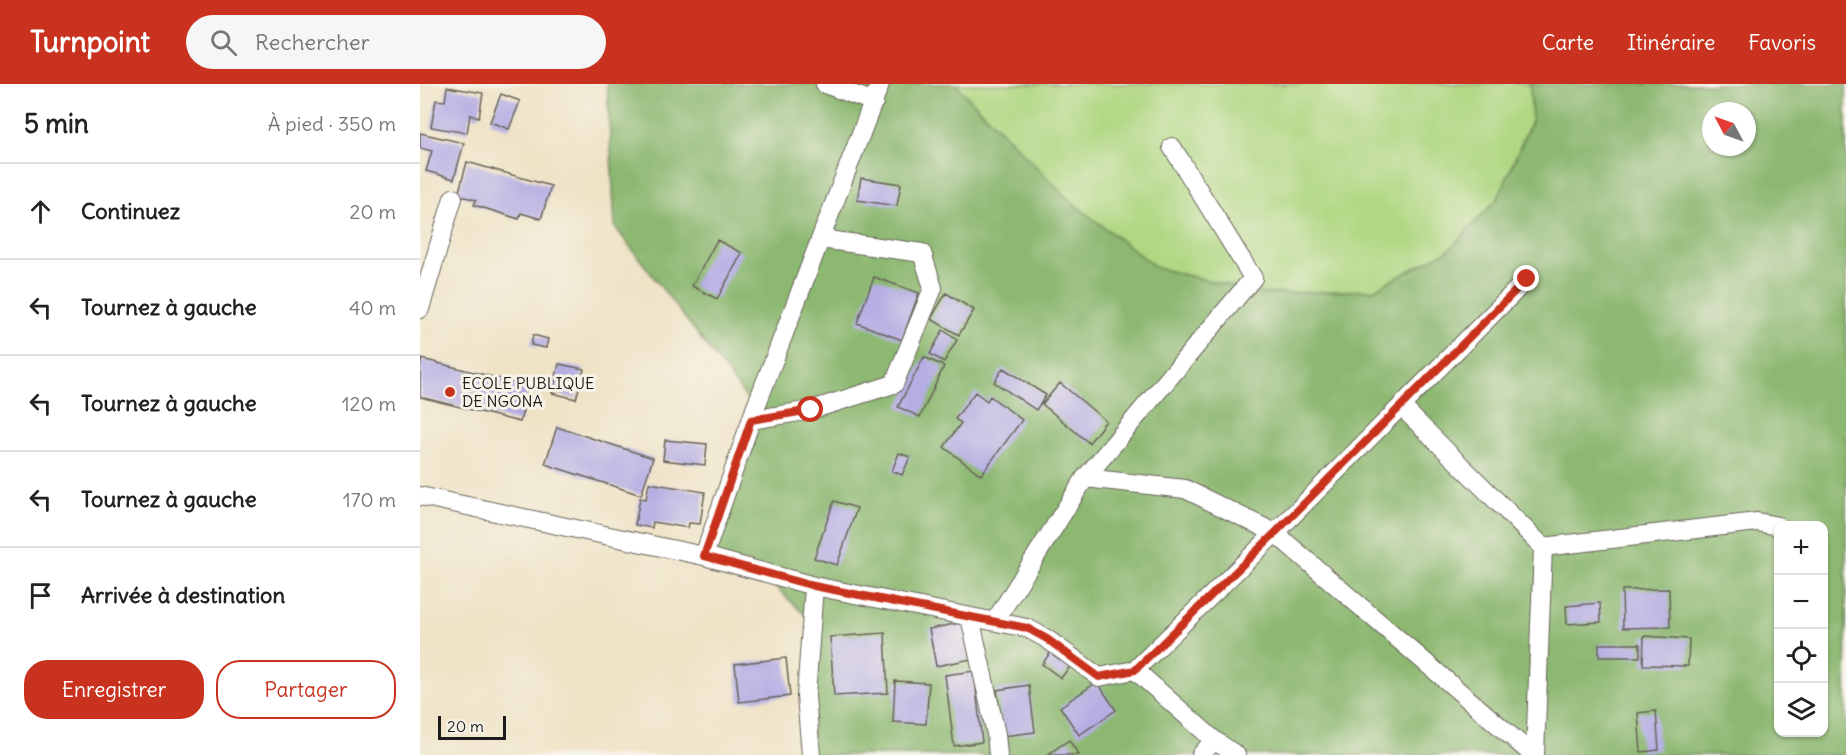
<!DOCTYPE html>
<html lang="fr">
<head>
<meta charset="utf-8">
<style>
	:root { --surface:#fff; --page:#f6f6f6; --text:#222; --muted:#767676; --line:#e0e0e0; --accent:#c8321e }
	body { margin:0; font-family:Delius,sans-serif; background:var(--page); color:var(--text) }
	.controls { position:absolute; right:18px; bottom:18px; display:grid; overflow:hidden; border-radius:12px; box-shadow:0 2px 4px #0004 }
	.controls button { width:54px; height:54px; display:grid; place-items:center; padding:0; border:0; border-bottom:2px solid var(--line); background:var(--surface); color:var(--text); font:30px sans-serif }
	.compass { position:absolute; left:1282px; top:18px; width:54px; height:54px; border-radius:50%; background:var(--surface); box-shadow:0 2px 4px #0004; rotate:311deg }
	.scale { position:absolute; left:18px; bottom:15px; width:68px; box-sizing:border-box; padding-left:6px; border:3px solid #1c1c1c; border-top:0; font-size:16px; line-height:21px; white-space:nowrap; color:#1c1c1c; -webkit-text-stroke:4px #f7f3e8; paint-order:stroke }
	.stop { position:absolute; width:18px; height:18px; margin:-14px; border:4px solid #c8321e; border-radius:50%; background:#fff }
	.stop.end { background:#c8321e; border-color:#fff; box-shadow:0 2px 6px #0008 }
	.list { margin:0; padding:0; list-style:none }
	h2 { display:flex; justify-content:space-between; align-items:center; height:78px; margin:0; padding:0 24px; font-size:26px }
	h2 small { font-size:20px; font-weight:400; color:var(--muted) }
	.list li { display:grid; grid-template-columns:39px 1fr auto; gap:18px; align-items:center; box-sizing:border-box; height:96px; padding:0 24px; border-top:2px solid var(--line) }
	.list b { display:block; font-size:22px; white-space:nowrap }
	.list em { font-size:20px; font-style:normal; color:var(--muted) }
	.actions { display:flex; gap:12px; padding:18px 24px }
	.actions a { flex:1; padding:14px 0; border:2px solid var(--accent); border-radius:24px; text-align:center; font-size:21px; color:var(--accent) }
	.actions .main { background:var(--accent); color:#fff }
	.icon { flex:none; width:33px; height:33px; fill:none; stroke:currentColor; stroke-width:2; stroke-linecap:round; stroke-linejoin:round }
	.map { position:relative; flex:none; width:1426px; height:671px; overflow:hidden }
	header { display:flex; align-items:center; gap:36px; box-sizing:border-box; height:84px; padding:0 30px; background:var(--accent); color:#fff }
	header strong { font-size:28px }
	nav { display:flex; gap:33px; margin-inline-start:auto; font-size:21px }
	.search { width:420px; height:54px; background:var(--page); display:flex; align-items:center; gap:15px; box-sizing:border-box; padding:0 21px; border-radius:33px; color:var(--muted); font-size:22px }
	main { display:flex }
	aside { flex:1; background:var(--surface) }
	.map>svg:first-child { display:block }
	.green { fill:#b0d883; stroke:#667a50; stroke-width:1.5 }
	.forest { fill:#8cb871; stroke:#546a46; stroke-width:1.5; fill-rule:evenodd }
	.building { fill:#b5ade3 }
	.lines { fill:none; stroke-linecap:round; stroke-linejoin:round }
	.minor-casing { stroke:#666258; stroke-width:20 }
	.minor { stroke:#fff; stroke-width:18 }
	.route { stroke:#c8321e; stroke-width:8 }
	.poi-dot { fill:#c8321e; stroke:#f7f3e8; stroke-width:2 }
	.labels { text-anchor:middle; stroke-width:6; stroke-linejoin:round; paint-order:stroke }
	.poi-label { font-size:16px; fill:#1c1c1c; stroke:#f7f3e8; text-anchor:start }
</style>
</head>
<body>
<header>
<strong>Turnpoint</strong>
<div class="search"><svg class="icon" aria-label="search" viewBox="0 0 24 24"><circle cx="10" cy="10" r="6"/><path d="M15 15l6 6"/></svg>Rechercher</div>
<nav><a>Carte</a><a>Itinéraire</a><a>Favoris</a></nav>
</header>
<main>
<aside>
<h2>5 min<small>À pied · 350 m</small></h2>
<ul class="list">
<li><svg class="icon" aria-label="ahead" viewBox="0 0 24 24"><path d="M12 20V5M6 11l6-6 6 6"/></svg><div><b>Continuez</b></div><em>20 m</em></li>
<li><svg class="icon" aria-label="left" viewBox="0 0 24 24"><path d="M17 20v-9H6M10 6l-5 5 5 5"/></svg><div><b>Tournez à gauche</b></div><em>40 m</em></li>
<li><svg class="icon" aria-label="left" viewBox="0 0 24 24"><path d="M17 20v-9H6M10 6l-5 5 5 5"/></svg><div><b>Tournez à gauche</b></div><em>120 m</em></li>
<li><svg class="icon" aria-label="left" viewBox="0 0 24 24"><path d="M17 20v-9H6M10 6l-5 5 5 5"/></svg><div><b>Tournez à gauche</b></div><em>170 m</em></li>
<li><svg class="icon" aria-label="arrive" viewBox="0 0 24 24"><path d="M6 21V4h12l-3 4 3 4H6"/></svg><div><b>Arrivée à destination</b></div></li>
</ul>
<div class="actions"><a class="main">Enregistrer</a><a>Partager</a></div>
</aside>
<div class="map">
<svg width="1426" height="671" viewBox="0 0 1426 671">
	<rect width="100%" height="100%" fill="#f7f3e8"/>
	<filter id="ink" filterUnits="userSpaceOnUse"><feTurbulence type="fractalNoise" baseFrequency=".0167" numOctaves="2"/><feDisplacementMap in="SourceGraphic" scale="12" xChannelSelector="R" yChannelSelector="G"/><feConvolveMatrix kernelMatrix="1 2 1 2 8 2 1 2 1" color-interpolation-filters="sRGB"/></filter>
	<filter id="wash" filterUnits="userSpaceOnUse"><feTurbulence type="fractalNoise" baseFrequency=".008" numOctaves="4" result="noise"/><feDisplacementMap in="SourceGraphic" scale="24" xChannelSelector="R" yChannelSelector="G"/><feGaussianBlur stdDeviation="1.35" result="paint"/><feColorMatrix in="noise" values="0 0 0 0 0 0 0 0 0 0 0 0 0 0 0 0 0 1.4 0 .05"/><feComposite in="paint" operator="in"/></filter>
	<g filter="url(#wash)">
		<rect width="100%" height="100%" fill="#efe3c6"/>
		<path class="green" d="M535 0H1110L1112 35 1078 115 1029 166 953 206 844 210 737 184 650 117Z"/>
		<path class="forest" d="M187 0H535L650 117 737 184 844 210 953 206 1029 166 1078 114 1112 36 1110 0H1426V671H391L399 544 330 479 284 472 335 325 195 143ZM1291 27H1327V63H1291ZM1358 442H1404V648H1358Z"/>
		<g id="blocks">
			<path class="building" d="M27 3 63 9 59 33 50 31 47 49 11 43 16 16 25 17Z
				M81 10 100 17 89 45 70 38Z
				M0 49 44 59 34 95 6 87 12 67 0 64Z
				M47 78 131 102 121 135 101 129 99 135 54 121 56 116 38 111Z
				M441 94 481 100 477 122 437 116Z
				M297 156 322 169 297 215 272 202Z
				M454 193 499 209 482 256 437 239Z
				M526 209 554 226 539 251 511 235Z
				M523 246 537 256 524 278 510 270Z
				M113 251 128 255 126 264 111 261Z
				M504 273 524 282 500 333 478 323Z
				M2 275 109 302 100 338 0 313V283Z
				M139 280 164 285 156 315 132 309Z
				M583 284 626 311 616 326 574 298Z
				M640 299 686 337 669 359 622 320Z
				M555 308 567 317 570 312 602 336 561 391 524 363 541 339 535 335Z
				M137 343 233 374 221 411 125 380Z
				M245 356 287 360 285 381 243 376Z
				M479 369 490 373 482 391 472 387Z
				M229 399 285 408 280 440 269 439 268 444 233 438 232 444 215 441 220 414 226 415Z
				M414 417 437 424 417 481 394 474Z
				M1249 505 1250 543 1203 544 1202 506Z
				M1180 519 1181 538 1147 540 1146 522Z
				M545 538 552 575 516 582 509 545Z
				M465 549 468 609 414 612 410 553Z
				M1224 552 1269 555 1268 582 1223 581Z
				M1179 560H1220V573H1179Z
				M633 565 652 580 641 594 622 580Z
				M366 574 370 612 319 618 315 580Z
				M554 587 562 658 534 662 525 591Z
				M475 597 509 599 506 640 473 638Z
				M677 598 696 626 659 651 640 623Z
				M609 601 615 648 583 652 577 606Z
				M1236 627 1239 666 1221 668 1218 629Z
				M649 656 659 671H627Z"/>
		</g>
	</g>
	<g filter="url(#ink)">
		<use href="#blocks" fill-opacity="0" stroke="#666258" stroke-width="1.5"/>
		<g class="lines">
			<g class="minor-casing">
				<path id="minor" d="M405 0 454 18
					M0 225 33 114
					M981 322 1123 463 1115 671
					M331 336 391 326 474 300 513 204 502 169 401 155
					M665 394 765 405 855 449 1113 671
					M0 412 284 472 335 325 460 0
					M1123 463 1337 438 1358 442
					M284 472 394 502 607 544 627 555 679 593 715 586
					M550 533 576 650 578 671
					M575 537 665 394 833 194 752 63
					M794 656 816 671
					M391 671 386 612 394 502
					M781 671 794 656 715 586 855 449 1107 195"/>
			</g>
			<use href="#minor" class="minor"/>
		</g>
	</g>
	<g class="lines" filter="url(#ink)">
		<path class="route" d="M391 326 331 336 284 472 394 502 607 544 627 555 679 593 715 586 855 449 1107 195"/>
	</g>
	<circle class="poi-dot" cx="30" cy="308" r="6"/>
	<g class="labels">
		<g class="poi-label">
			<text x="42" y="305">ECOLE PUBLIQUE<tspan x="42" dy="18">DE NGONA</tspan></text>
		</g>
	</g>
</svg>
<div class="controls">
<button>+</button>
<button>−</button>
<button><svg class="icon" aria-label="locate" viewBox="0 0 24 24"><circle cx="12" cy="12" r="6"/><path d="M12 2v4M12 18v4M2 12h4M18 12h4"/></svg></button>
<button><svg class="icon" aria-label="layers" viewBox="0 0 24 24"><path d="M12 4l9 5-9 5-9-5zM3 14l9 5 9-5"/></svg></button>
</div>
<svg class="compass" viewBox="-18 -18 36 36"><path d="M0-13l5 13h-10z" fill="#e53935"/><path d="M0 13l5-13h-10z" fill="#767676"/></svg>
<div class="scale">20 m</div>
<div class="stop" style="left:391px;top:326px"></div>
<div class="stop end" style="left:1107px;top:195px"></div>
</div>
</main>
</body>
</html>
